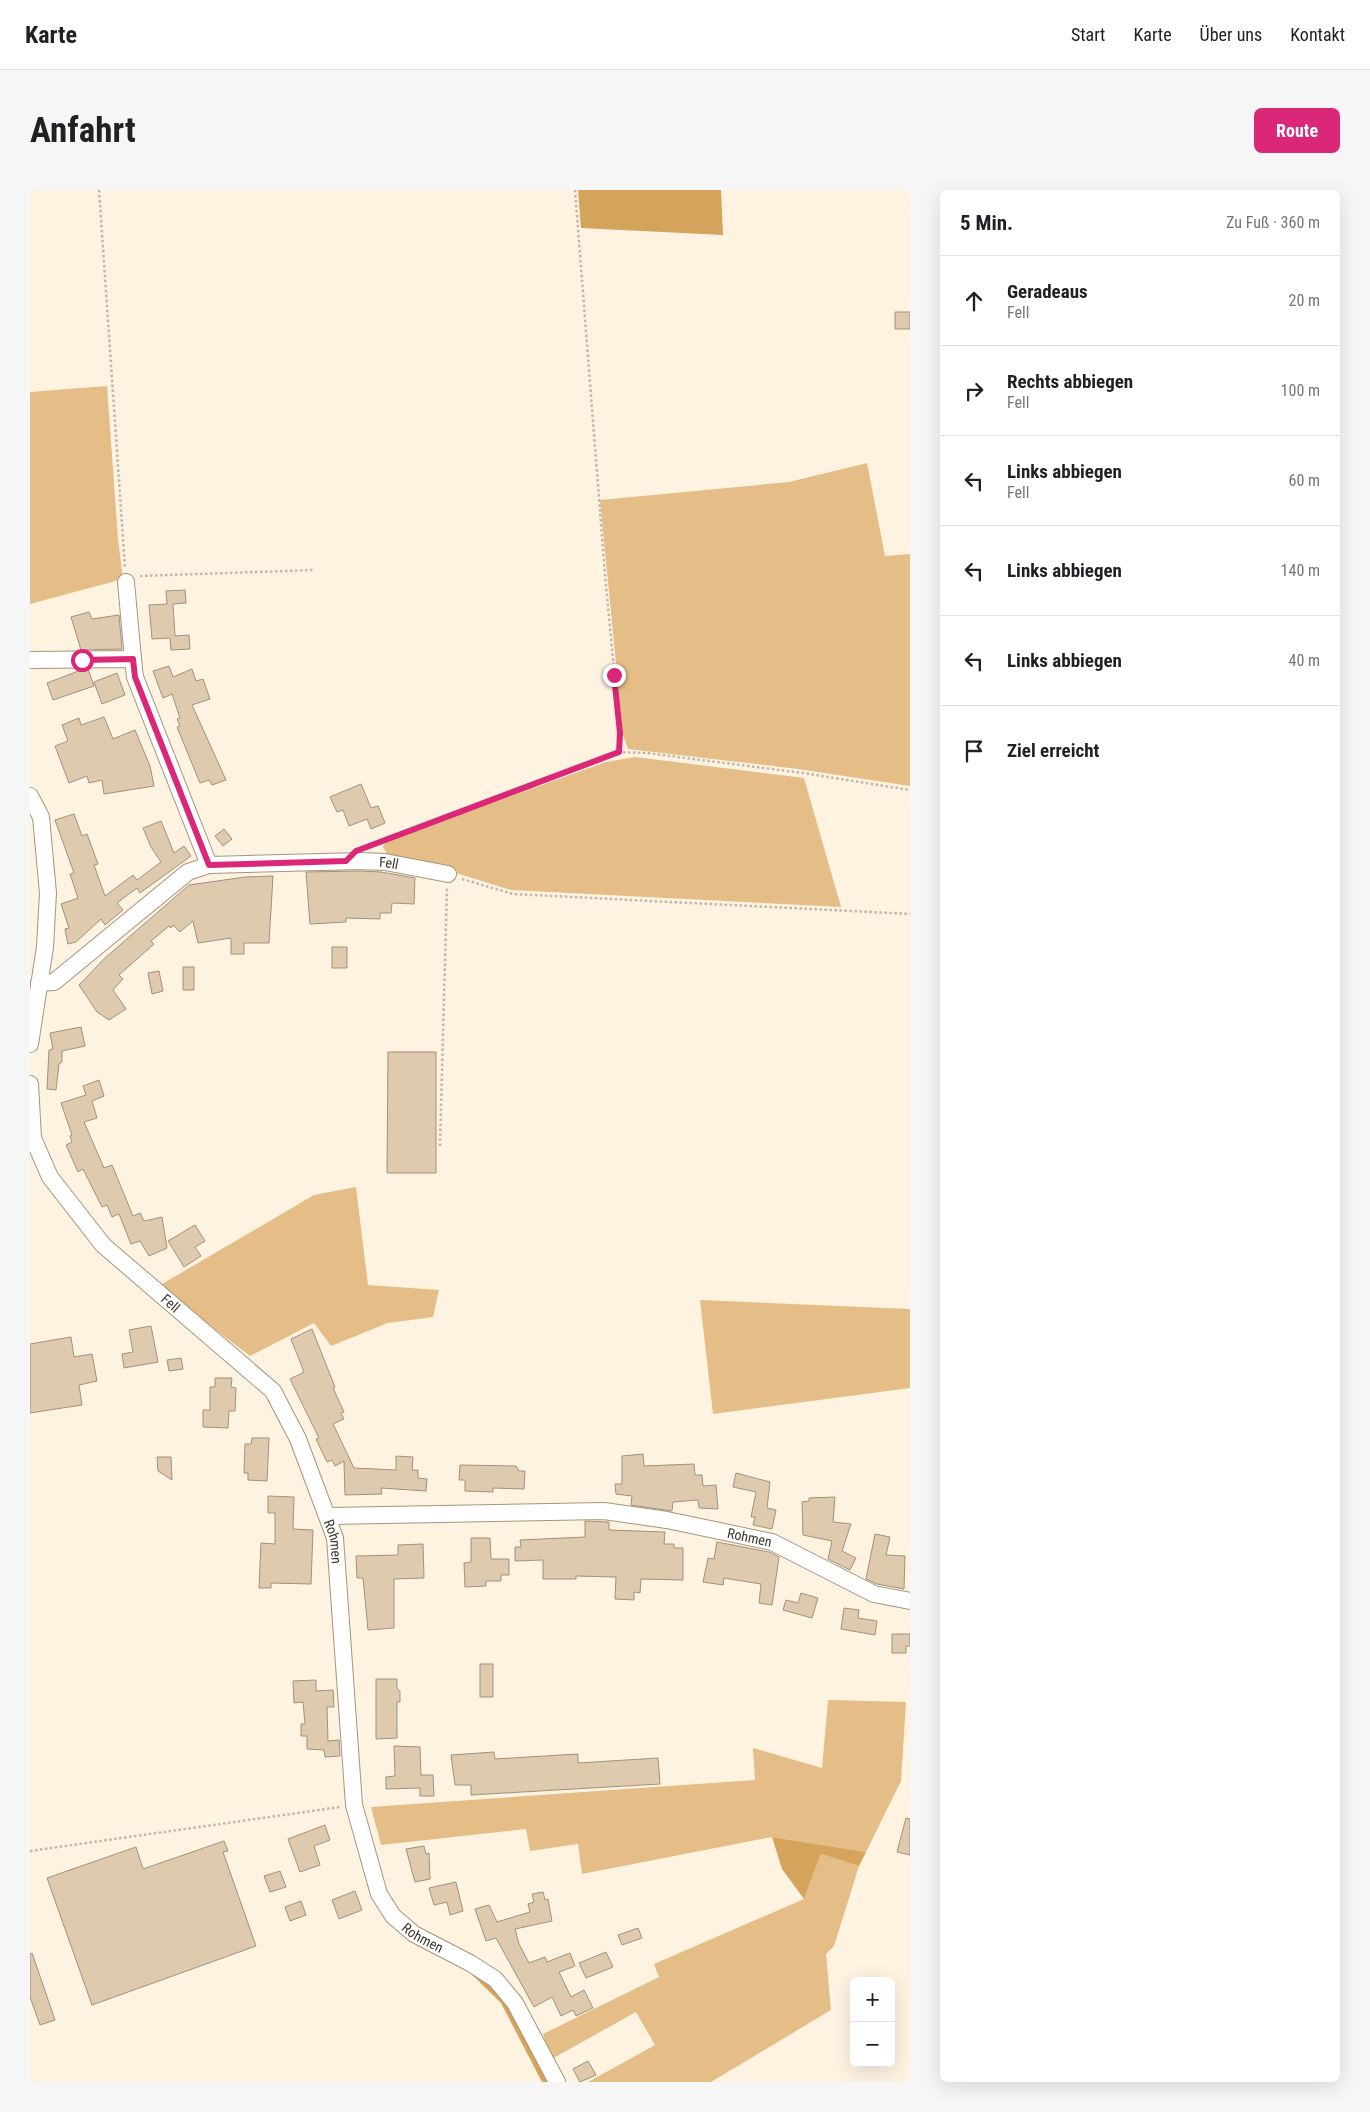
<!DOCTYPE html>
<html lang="de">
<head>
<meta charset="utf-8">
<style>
	:root { --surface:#fff; --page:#f6f6f6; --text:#202124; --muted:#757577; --line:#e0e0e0; --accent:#db2777 }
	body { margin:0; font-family:"Roboto Condensed",sans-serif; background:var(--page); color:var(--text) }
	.controls { position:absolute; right:15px; bottom:15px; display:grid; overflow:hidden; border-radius:8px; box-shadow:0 5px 20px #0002 }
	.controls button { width:45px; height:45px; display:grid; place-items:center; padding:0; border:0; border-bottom:1px solid var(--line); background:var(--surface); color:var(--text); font:25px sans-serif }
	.stop { position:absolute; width:15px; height:15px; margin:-11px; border:4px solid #db2777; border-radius:50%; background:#fff }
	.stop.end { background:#db2777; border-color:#fff; box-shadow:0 1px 5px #0008 }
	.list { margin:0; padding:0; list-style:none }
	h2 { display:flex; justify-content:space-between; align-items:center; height:65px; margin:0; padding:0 20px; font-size:21px }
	h2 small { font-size:16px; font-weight:400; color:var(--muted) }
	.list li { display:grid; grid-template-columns:32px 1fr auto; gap:15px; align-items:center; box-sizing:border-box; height:90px; padding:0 20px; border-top:1px solid var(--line) }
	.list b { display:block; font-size:19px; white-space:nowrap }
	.list p { margin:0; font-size:16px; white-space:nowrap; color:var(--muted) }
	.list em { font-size:16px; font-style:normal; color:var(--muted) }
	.icon { flex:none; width:28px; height:28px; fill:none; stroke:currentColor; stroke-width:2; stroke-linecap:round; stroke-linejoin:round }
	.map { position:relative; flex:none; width:880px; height:1892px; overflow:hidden; border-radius:8px }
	header { display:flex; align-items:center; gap:30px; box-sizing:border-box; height:70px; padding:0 25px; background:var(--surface); border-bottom:1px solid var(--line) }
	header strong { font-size:24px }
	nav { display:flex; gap:28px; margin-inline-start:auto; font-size:18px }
	.intro { display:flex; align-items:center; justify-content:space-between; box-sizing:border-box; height:120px; padding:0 30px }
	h1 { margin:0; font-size:35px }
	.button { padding:12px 22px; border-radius:8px; background:var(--accent); color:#fff; font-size:18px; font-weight:700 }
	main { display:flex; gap:30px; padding:0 30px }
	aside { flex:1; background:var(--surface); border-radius:8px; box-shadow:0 5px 20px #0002 }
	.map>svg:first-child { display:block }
	.green { fill:#e5be87 }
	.forest { fill:#d5a45c }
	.building { fill:#ddcaaf; stroke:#a39178 }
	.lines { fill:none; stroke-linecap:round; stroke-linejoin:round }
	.street-casing { stroke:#a7957c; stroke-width:18 }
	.path { stroke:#c1b7a8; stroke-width:2.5; stroke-dasharray:2.5 2.5; stroke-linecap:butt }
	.street { stroke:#fff; stroke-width:16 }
	.route { stroke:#db2777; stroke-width:6 }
	.labels { text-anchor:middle; stroke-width:4; stroke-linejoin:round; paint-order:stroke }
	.street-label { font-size:14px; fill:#3c352a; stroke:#fef2e1 }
</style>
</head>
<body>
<header>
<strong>Karte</strong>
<nav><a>Start</a><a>Karte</a><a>Über uns</a><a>Kontakt</a></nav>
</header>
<div class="intro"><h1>Anfahrt</h1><a class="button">Route</a></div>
<main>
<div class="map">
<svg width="880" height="1892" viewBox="0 0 880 1892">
	<rect width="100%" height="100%" fill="#fef2e1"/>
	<path class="green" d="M77 196 88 349 93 389 0 414V202Z
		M837 273 855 366 880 364V596L768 579 598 559 593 545 570 310 759 292Z
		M605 567 774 588 811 717 481 700 397 674 358 666 353 657 355 652 359 650 576 572Z
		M326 997 338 1095 409 1100 403 1127 358 1133 301 1156 284 1133 220 1166 152 1114 132 1094 284 1005Z
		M670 1110 880 1119V1198L683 1224Z
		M798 1510 876 1512 871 1591 836 1662 742 1647 552 1684 548 1654 500 1661 496 1639 351 1655 341 1617 725 1590 723 1558 792 1578Z
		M791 1664 829 1676 804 1756 796 1764 801 1820 681 1892H558L625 1855 606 1822 520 1870 513 1844 629 1787 624 1774 774 1709Z"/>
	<path class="forest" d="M548 0H691L693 45 551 38Z
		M742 1647 836 1662 829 1676 791 1664 774 1709 752 1679Z
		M428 1771 444 1781 473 1807 519 1892H512L471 1813Z"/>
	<path class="building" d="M865 122H880V139H865Z
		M155 400 156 413 143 414 145 446 159 445 160 459 141 460 140 448 122 449 119 415 137 414 136 401Z
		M59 422 62 429 89 425 92 459 51 460 41 427Z
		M139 476 143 487 162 479 166 491 173 489 180 509 162 515 196 590 182 595 179 590 170 593 147 537 150 536 147 529 150 528 142 504 133 508 123 481Z
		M58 479 64 496 23 510 17 493 51 480Z
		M87 483 95 505 72 514 64 492Z
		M74 527 83 549 105 540 120 576 124 596 74 604 72 590 59 593 57 586 39 593 25 556 38 551 32 535 49 528 51 535Z
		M331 594 341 618 348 616 355 633 341 639 337 629 319 636 313 620 307 622 300 607Z
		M44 624 52 646 57 644 68 674 64 675 75 706 103 685 107 690 131 672 121 657 113 638 131 631 144 663 154 656 161 666 110 703 107 698 87 713 93 720 75 735 71 729 46 752 38 754 35 739 39 738 31 714 48 708 40 684 44 683 25 630Z
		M194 639 202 649 193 656 185 646Z
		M330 681 351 682 385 688 384 714 362 713 361 723H350V729L316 728V732L280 734 276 682Z
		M243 686 239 753H214V764H201V748L168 753 163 731 150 742 143 735 141 738 139 736 121 751 124 754 89 785 93 789 83 800 96 819 79 830 67 822 49 795 75 768 159 695 215 687Z
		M302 757H317V778H302Z
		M153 777H164V800H153Z
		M129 781 133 801 122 804 118 783Z
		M51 837 55 856 32 861V872L29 874 26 900 17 899 19 860 23 859 20 843Z
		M358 862H406V983H357Z
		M69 890 74 906 62 911 67 928 54 932 74 978 82 975 103 1026 110 1023 114 1031 132 1027 137 1058 119 1066 110 1051 101 1054 89 1024 82 1027 77 1015 72 1017 53 979 48 982 36 955 42 952 40 946 42 945 31 913 56 905 53 896Z
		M165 1035 175 1051 165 1057 171 1066 154 1077 138 1051Z
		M121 1136 128 1172 94 1178 92 1164 103 1162 99 1140Z
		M282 1139 305 1197 303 1198 314 1222 311 1223 314 1229 303 1234 324 1278 366 1280V1266L383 1267 382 1280H388V1288L397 1289 396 1301 351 1298 352 1304 315 1305 314 1271 305 1276 302 1270 297 1272 286 1249 289 1248 260 1189 274 1182 261 1149Z
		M41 1147 44 1167 62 1164 67 1191 49 1195 52 1215 0 1223V1154Z
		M151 1168 153 1179 139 1181 137 1170Z
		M185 1188H202L201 1197 206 1198 205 1221H199L198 1238 173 1237V1220H180V1197H185Z
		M222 1248H239L237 1291 218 1290V1283H214L215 1254H221Z
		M613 1264 614 1276 664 1274 665 1285H672L673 1296 686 1295 688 1319 669 1318 668 1310 643 1312 642 1321 601 1315 602 1306 586 1304 585 1294H592V1266Z
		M127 1267H141L142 1290 128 1281Z
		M430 1275 486 1276 489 1281H495L494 1299 463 1298V1302L435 1301V1290H429Z
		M706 1283 740 1292 737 1318 746 1320 742 1339 723 1335 725 1327H721L726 1302 703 1297Z
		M238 1306 264 1307 263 1339 283 1340 281 1394 241 1393V1398H229L231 1353 245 1354V1323H238Z
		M805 1307 803 1332 821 1334 812 1361 826 1368 820 1380 798 1369 802 1351 773 1345 772 1312 779 1311V1308Z
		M555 1331 579 1332V1340L635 1342 634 1354H644V1358H653V1390L611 1389 610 1403 604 1402V1410L585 1409 586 1387 546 1386V1389H513V1370L485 1371V1357H491L490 1350 555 1347Z
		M845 1344 860 1347 856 1365 875 1366 874 1399 847 1394 836 1389Z
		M441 1348H460L461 1369H479V1385H471V1391H456V1396L435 1397 434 1373 441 1372Z
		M687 1352 739 1362 749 1367 742 1415 729 1413 731 1394 694 1388 693 1395 673 1392 678 1368 684 1369Z
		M393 1354 394 1388 364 1389V1438L338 1440 333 1388H327L326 1366 368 1365V1355Z
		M771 1403 788 1408 782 1428 753 1420 756 1410 768 1413Z
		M814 1418 829 1420 828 1428 847 1431 845 1445 811 1439Z
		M862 1444H880V1456H876V1463H862Z
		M450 1474H463V1507H450Z
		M346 1489H367V1498L370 1501V1512H367V1548L346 1549Z
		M286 1490V1501L303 1500 304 1517H297L298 1551 309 1550 310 1566 295 1567 294 1560 277 1559V1546H271V1534H275L273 1512 264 1513 263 1491Z
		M364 1556 390 1557 391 1585H403L404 1606H390V1598L356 1599V1587L365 1586Z
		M464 1562 465 1569 548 1564V1573L628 1568 630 1594 441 1605V1595H425L421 1565Z
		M876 1628 880 1629V1665L867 1662Z
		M295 1635 300 1650 284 1656 290 1675 270 1682 258 1649Z
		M194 1651 198 1661 193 1662 226 1756 62 1815 17 1688 106 1657 113 1679Z
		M394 1656 396 1664 399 1663 400 1689 385 1692 376 1659Z
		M250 1681 256 1697 240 1702 234 1686Z
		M426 1692 433 1721 420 1725 417 1712 404 1715 399 1698Z
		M325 1701 332 1720 309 1729 302 1710Z
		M513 1702 515 1710 518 1709 522 1731 485 1739 489 1754 499 1773 515 1767 517 1772 540 1763 545 1776 529 1782 541 1807 554 1800 563 1818 546 1826 543 1820 531 1826 522 1807 504 1817 466 1748 456 1751 445 1719 459 1715 467 1732 500 1722 498 1714 504 1712 502 1704Z
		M271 1711 276 1725 260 1731 255 1717Z
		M608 1738 612 1748 592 1755 588 1745Z
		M576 1762 583 1777 556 1788 549 1773Z
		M2 1763 25 1830 10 1835 0 1807V1764Z
		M558 1871 566 1885 550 1892 543 1879Z"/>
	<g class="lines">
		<g class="street-casing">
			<g id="street">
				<path d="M96 392 103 469"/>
				<path d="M0 470 103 469 105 487 179 675 158 682 24 792 9 793"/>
				<path d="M0 606 11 627 18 703 15 757 0 854"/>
				<path id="s1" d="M179 675 330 671 355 672 418 684"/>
				<path id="s2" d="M0 894 3 948 20 987 73 1055 243 1201 268 1249 305 1348 324 1615 349 1704 363 1726 384 1744 440 1773 465 1789 485 1813 527 1892"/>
				<path id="s3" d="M298 1326 574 1321 637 1330 742 1352 844 1404 880 1411"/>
			</g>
		</g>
		<path class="path" d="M69 0 95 378
			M545 0 575 385 590 543 589 562
			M110 386 283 380
			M340 656 589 562 617 563 773 583 880 600
			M432 689 483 704 880 724
			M410 956 417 697
			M0 1661 310 1617"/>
		<use href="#street" class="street"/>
	</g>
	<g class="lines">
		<path class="route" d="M52 470 103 469 105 487 179 675 316 671 326 661 589 562 590 543 584 485"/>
	</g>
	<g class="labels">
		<g class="street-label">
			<text dy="5" stroke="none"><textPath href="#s1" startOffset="180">Fell</textPath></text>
			<text dy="5" stroke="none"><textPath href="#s2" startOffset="272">Fell</textPath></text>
			<text dy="5" stroke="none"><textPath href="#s3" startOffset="424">Rohmen</textPath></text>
			<text dy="5" stroke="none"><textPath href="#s2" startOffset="570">Rohmen</textPath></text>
			<text dy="5" stroke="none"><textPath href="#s2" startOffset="990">Rohmen</textPath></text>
		</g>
	</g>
</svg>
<div class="controls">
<button>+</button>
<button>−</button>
</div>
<div class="stop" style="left:52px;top:470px"></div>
<div class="stop end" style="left:584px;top:485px"></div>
</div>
<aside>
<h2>5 Min.<small>Zu Fuß · 360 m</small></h2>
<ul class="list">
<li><svg class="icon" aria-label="ahead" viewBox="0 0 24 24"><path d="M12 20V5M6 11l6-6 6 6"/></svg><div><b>Geradeaus</b><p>Fell</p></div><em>20 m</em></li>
<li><svg class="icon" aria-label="right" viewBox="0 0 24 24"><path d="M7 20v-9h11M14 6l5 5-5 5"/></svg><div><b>Rechts abbiegen</b><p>Fell</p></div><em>100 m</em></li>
<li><svg class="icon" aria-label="left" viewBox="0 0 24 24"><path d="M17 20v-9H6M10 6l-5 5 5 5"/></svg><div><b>Links abbiegen</b><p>Fell</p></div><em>60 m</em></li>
<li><svg class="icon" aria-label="left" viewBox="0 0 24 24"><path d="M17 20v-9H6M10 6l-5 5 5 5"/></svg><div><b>Links abbiegen</b></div><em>140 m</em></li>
<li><svg class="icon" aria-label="left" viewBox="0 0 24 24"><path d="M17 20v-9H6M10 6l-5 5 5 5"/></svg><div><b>Links abbiegen</b></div><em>40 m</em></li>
<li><svg class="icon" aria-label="arrive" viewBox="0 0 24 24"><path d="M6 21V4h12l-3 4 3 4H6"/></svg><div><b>Ziel erreicht</b></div></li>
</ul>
</aside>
</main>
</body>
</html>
